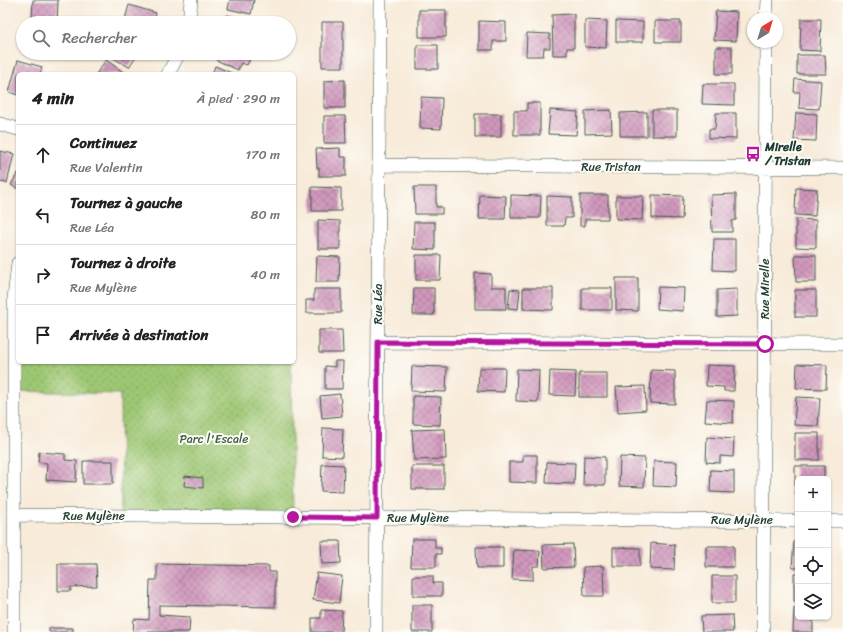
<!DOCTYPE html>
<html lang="fr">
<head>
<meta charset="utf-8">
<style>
	:root { --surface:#fff; --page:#f6f6f6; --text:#202124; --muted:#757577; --line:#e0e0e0 }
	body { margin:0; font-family:Sriracha,sans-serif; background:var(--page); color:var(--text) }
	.controls { position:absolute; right:12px; bottom:12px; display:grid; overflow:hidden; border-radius:6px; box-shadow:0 1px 3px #0004 }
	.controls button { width:36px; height:36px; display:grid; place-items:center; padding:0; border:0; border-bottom:1px solid var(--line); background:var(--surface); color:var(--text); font:20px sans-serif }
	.compass { position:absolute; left:747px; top:12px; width:36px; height:36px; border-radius:50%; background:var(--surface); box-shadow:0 1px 3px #0004; rotate:38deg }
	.stop { position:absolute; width:12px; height:12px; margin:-9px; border:3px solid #b5179e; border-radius:50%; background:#fff }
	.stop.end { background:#b5179e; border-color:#fff; box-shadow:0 1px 4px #0008 }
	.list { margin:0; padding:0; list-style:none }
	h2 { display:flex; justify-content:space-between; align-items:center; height:52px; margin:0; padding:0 16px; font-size:17px }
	h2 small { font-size:13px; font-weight:400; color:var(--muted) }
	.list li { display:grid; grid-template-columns:26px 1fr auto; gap:12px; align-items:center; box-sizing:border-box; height:60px; padding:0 16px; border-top:1px solid var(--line) }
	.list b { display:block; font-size:15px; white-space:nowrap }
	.list p { margin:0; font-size:13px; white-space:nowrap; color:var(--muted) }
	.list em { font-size:13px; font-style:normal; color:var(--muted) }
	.icon { flex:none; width:22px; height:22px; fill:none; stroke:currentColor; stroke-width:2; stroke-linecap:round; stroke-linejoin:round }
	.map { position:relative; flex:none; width:843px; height:632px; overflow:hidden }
	.search { position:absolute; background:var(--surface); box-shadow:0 1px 3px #0004; left:16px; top:16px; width:280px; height:44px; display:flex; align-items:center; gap:10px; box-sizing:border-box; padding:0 14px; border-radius:22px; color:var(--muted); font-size:15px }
	.panel { position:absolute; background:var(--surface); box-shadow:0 1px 3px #0004; left:16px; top:72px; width:280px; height:292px; border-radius:6px }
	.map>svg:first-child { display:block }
	.park { fill:url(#park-dots); stroke:#5e8254 }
	.building { fill:url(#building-cross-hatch) }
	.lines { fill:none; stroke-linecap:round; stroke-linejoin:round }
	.street-casing { stroke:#40574d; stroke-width:14 }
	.street { stroke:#fff; stroke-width:13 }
	.route { stroke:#b5179e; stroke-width:5 }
	.labels { text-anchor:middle; stroke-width:4; stroke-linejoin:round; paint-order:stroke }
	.poi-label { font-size:12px; font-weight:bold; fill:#1f3d34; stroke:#fdfcf7; text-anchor:start }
	.street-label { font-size:12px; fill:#1f3d34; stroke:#fdfcf7 }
	.park-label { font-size:12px; fill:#3f6044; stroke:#fdfcf7 }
</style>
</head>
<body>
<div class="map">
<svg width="843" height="632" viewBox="0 0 843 632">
	<defs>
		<pattern id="park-dots" width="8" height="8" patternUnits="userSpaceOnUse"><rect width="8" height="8" fill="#9ec773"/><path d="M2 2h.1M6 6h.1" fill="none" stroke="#80a35f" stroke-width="1.8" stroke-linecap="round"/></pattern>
		<pattern id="building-cross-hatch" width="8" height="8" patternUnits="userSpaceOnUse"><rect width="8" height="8" fill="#d198bd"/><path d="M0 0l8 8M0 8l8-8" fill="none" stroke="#a97d9a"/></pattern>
	</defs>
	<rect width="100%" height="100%" fill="#fdfcf7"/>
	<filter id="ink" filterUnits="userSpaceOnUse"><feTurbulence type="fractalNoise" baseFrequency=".025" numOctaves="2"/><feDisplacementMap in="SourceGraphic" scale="8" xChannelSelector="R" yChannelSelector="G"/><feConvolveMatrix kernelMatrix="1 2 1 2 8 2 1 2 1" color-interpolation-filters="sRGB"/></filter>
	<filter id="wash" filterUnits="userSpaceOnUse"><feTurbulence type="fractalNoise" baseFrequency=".012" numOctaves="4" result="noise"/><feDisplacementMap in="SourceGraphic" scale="16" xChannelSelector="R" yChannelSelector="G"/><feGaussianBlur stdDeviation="0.9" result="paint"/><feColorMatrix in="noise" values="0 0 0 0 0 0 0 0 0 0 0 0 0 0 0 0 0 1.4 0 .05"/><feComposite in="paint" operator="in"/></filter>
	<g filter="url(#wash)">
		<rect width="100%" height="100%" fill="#f8ebd9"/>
		<path class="park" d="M18 362H291L293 517 121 516 120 394 15 391Z"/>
		<g id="blocks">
			<path class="building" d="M33 0H58L57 23H30V19H32Z
				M230 0H254L251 14 228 9Z
				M129 5 156 13 154 23H124Z
				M419 10H446V37H419Z
				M716 11 737 12 736 41 714 40Z
				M574 14V48H567V55H553L552 15Z
				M227 15 250 20V23H226Z
				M801 19H821L820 51 800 50Z
				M585 20 607 21 606 48 585 47Z
				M479 21 506 22V41H493V50H479Z
				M616 21 643 22V42H616Z
				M655 21H681V42H655Z
				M322 22H343V67H322Z
				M527 33 550 34V48H544L543 56H526Z
				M417 45H438V69H417Z
				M716 47H732V74H716Z
				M109 53H138L129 67 108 55Z
				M219 53H250L252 54 247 65 241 63 238 70 216 60Z
				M797 55H825L826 74H797Z
				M18 60 42 67 40 74H18V95L9 92Z
				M106 60 126 74H96Z
				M215 66 234 74H212Z
				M795 79 821 81 819 109 799 108 800 92H794Z
				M345 80V108H324V81Z
				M703 84H734V105L702 104Z
				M421 97 442 98 441 129 420 128Z
				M527 103H540V135H514V111H527Z
				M550 110 578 112 576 135 548 134Z
				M611 110 612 133 585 134V111Z
				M652 110H677V136H652Z
				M647 112V136H620V113Z
				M716 113H736V139L709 138V129H715Z
				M796 113 817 114 816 141 794 140Z
				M475 114H501V137H475Z
				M324 116H345L346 143H324Z
				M340 148V157H346V176H319V168H317L316 149Z
				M0 151 14 154 7 183 0 182Z
				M18 173V189L11 185Z
				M312 187 341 188V211H312Z
				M414 187H436V207H442V214H415Z
				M796 188 817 189 815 216 795 215Z
				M736 194V220L732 221V232H712L711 195Z
				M480 195 506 196 505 219H479Z
				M511 195 541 196 540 218H511Z
				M580 195H608V219H585V226H580Z
				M652 195 683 196 682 219 652 218Z
				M547 196 572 197V218H565L564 226H547Z
				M616 196H643L642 220 616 219Z
				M796 219 816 220V248L796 247Z
				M318 220 340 221V249H318Z
				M414 222H435V250L413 249Z
				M714 239H735V271L713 270Z
				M416 255H441L440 280H416Z
				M795 255H816V282H796Z
				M317 256 340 257 339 282H316Z
				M475 273 491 274V287H506V309H475Z
				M616 278H638V311L616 310Z
				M658 287 684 288 683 311 657 309Z
				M414 288H434V315H413Z
				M523 288H553V310L523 309Z
				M582 288H612V310H582Z
				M314 289H341V313H306V300H314Z
				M510 289 520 290 518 309 508 308Z
				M737 289V316L717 317V290Z
				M795 290H816V317H795Z
				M319 330H342L343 353H319Z
				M335 361H343L342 389H325V366L335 367Z
				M797 364 827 365 826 389 796 388Z
				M707 365 735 366 734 391H724V387L706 386Z
				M412 366 447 367 446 392 411 391Z
				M479 368H505L504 392 478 391Z
				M517 369 539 370 538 402 516 401Z
				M651 370 675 371V404L650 403Z
				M550 371 576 372 575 396 549 395Z
				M579 373H607V397H579Z
				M645 386 646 410 618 412 616 387Z
				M340 394 342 416 322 418 320 396Z
				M413 396 441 397 440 425 413 424Z
				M796 397 820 398 818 426 794 425Z
				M707 400 734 401 733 423 705 421Z
				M323 428 343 429 342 457 322 456Z
				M445 429 446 459 414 460 412 430Z
				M795 433H819V460H795Z
				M707 437 734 439 733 457 720 456V463L706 462Z
				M39 452 65 454V460L77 461 76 482 46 480 47 463 38 462Z
				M523 455H537V483L509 482V462H523Z
				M584 456 605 457V485H583Z
				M620 457 645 458 644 487 619 486Z
				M83 461H113V484H83Z
				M654 461 677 462 676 487 653 486Z
				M547 462 575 463 574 484 546 483Z
				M322 464 344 465 343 492 321 491Z
				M412 466H444V489H412Z
				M795 466H824V479H798V493H795Z
				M711 470 734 471V493L710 492Z
				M185 476 203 478V488L184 486Z
				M412 539H435V548H441V554H436V567H411Z
				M321 541H340L341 563 322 564Z
				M794 541H798V568H792Z
				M651 543 675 545 674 570 650 569Z
				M573 544 574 567 544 568 543 545Z
				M706 546H734V567H706Z
				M476 547H503V568H477Z
				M613 547 640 548V566H613Z
				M514 550 540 551 539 566H533V580L512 579Z
				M58 564H96L97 586 71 587V591H58Z
				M157 564 269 566V572H275V607L159 605V615L190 617 189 632H133L134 619 149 620 150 580H157Z
				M603 566 604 596H584L583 567Z
				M317 573 342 576 339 603 313 600Z
				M794 574H798V601H794Z
				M413 576H433V583H442V596H413Z
				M712 576H735V603H712Z
				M412 605H432V632H412Z
				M794 608H798V617H813V632H793Z
				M321 610 342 611 341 632H312V618H321Z
				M732 615 733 632H702L701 616Z
				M49 628H73V632H49Z"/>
		</g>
	</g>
	<g filter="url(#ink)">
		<use href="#blocks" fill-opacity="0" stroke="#40574d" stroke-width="1"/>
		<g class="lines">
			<g class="street-casing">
				<path id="street" d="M766 18 767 0
					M189 23 191 0
					M168 74 179 53
					M0 124 18 129
					M379 165 843 168
					M378 342 843 344
					M15 515 798 521
					M828 521H843
					M14 632V298L18 263
					M376 632 380 0
					M763 632 766 42"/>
			</g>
			<use href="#street" class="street"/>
		</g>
	</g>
	<g class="lines" filter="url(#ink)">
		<path class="route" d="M293 517 377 518 378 342 765 344"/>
	</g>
	<defs>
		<g id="bus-bare" transform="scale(1.2)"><path d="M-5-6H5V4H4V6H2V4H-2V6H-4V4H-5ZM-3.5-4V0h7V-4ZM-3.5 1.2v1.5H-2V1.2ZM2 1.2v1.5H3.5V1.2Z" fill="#b5179e" stroke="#fdfcf7" stroke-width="2.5" paint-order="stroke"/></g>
	</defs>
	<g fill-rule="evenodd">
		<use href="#bus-bare" x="753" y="154"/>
	</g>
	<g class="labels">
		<g class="poi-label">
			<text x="765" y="151">Mirelle<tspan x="765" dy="14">/ Tristan</tspan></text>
		</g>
		<g class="street-label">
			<text x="611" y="171">Rue Tristan</text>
			<text transform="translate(765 289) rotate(-90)" y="4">Rue Mirelle</text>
			<text transform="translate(378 304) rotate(-90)" y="4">Rue Léa</text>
			<text x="94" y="520">Rue Mylène</text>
			<text x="418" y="522">Rue Mylène</text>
			<text x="742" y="524">Rue Mylène</text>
		</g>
		<g class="park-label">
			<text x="214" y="443">Parc l'Escale</text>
		</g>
	</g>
</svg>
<div class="controls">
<button>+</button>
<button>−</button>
<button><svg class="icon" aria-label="locate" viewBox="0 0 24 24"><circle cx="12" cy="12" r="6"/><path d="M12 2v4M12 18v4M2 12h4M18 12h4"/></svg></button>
<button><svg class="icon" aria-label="layers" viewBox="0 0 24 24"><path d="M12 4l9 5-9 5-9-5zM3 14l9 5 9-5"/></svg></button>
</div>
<svg class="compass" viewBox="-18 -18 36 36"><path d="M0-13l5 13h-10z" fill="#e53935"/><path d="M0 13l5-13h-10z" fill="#757577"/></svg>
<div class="stop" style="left:765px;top:344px"></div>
<div class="stop end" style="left:293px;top:517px"></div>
<div class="search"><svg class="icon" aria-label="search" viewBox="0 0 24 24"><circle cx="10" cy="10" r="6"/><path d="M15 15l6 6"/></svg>Rechercher</div>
<section class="panel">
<h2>4 min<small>À pied · 290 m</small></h2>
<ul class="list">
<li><svg class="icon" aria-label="ahead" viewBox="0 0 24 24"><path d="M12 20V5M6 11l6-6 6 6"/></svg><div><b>Continuez</b><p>Rue Valentin</p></div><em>170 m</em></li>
<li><svg class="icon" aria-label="left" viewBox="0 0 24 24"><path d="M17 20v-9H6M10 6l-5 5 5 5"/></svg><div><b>Tournez à gauche</b><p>Rue Léa</p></div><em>80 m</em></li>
<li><svg class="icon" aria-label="right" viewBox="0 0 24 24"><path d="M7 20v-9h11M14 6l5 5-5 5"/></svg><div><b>Tournez à droite</b><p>Rue Mylène</p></div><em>40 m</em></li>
<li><svg class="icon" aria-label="arrive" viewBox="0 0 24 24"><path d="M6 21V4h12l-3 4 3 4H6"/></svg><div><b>Arrivée à destination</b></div></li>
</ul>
</section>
</div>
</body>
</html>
